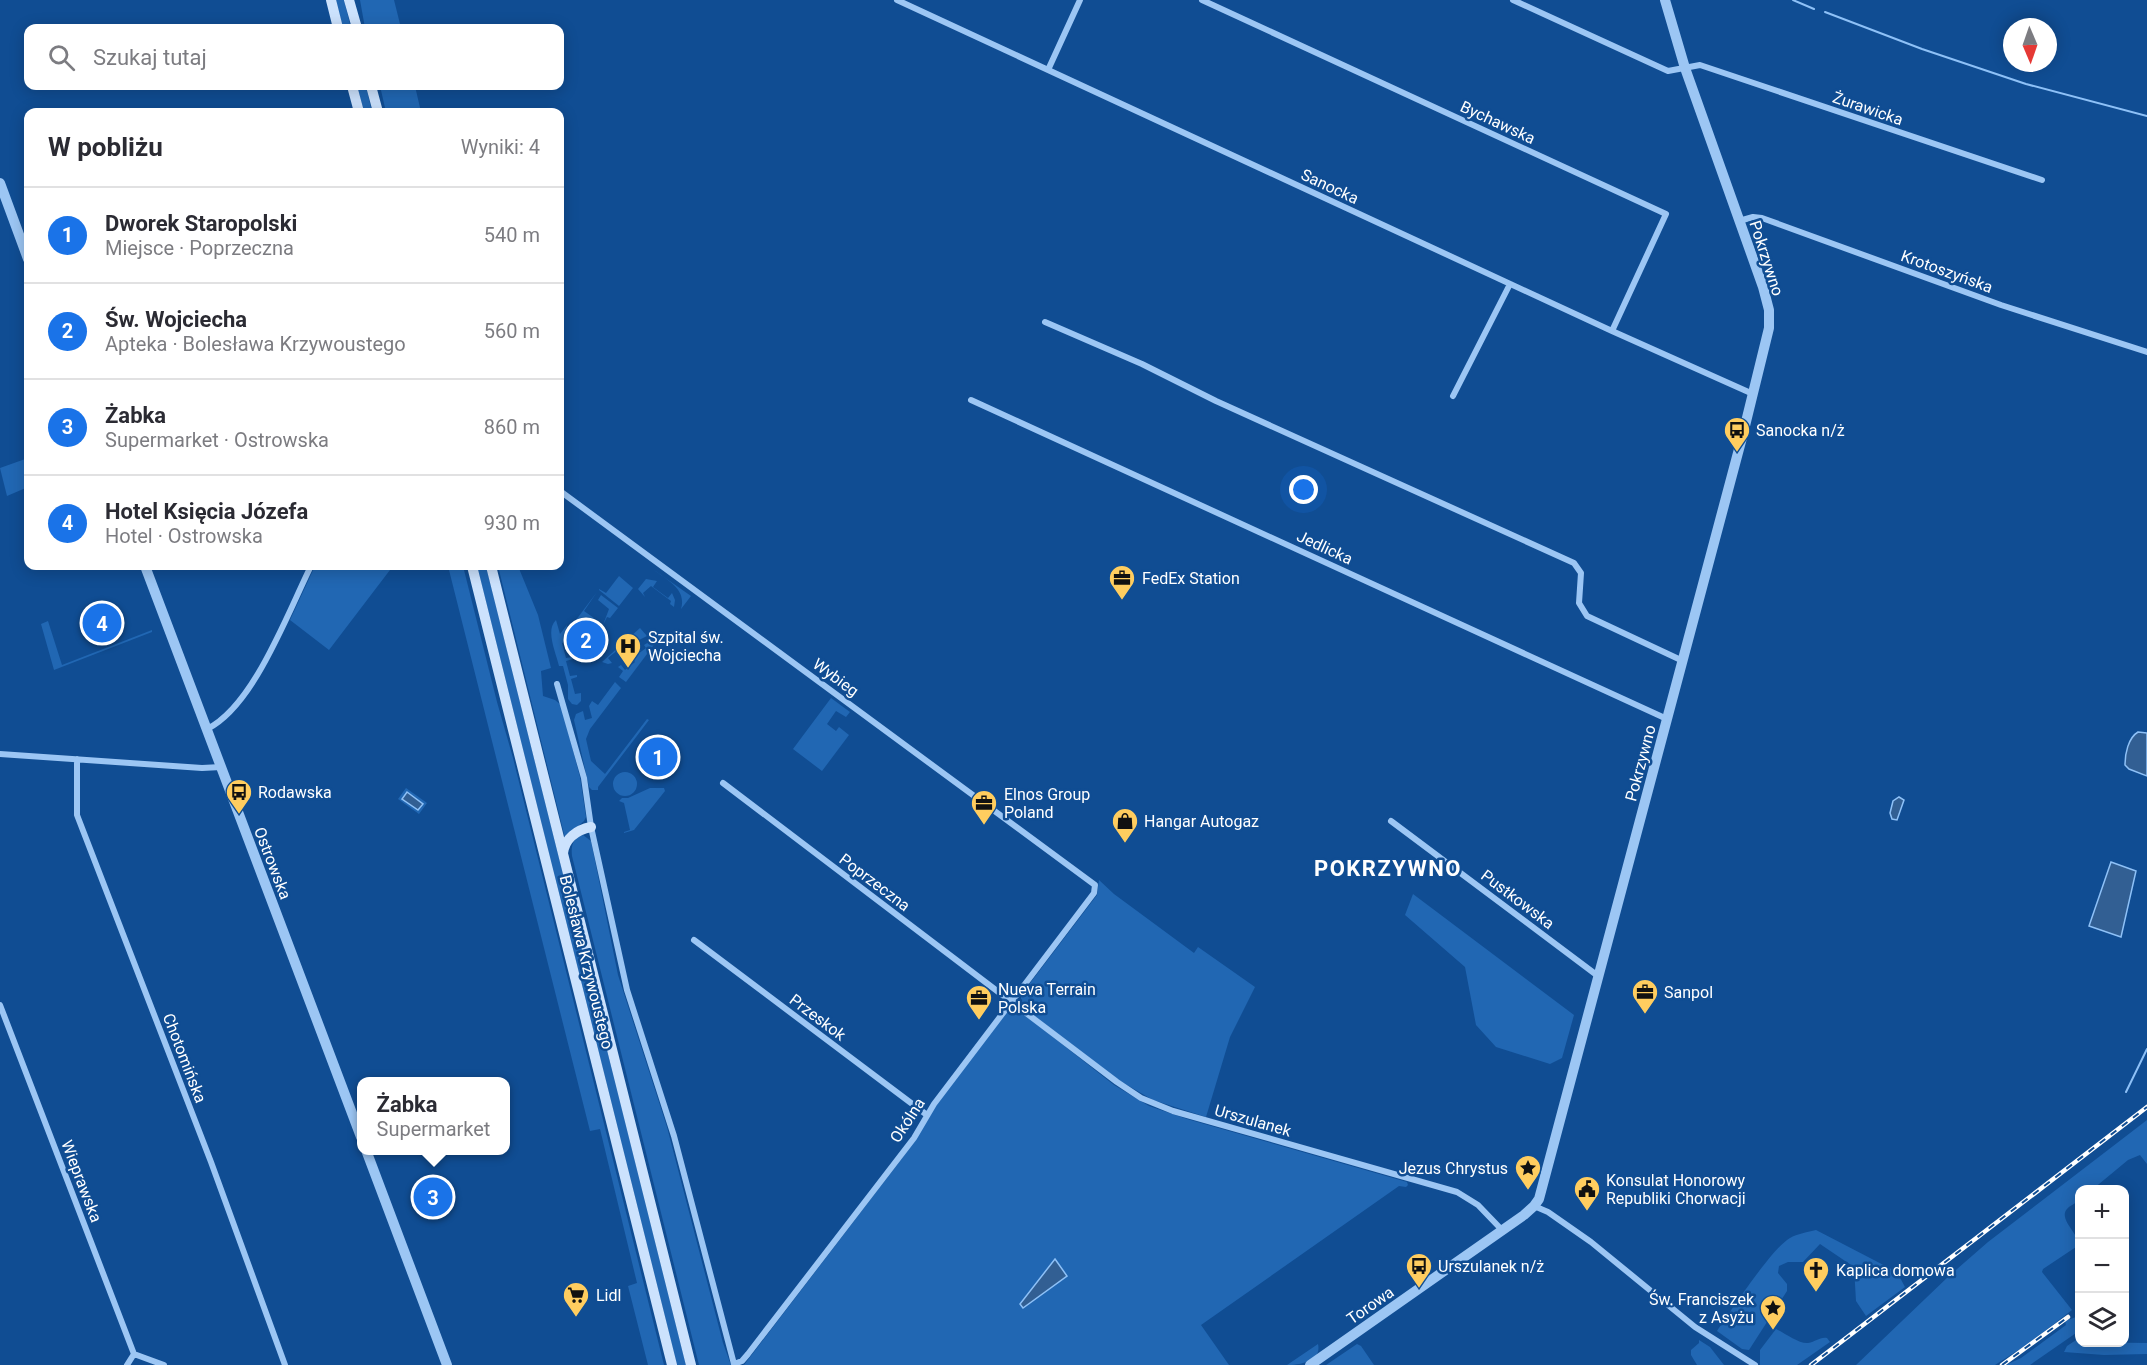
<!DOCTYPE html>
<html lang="pl">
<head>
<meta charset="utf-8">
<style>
	:root { --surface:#fff; --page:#f7f7f7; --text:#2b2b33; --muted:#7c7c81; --line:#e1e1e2; --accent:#1a73e8 }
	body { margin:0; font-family:Roboto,sans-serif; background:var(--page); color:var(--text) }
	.controls { position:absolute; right:18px; bottom:18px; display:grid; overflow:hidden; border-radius:12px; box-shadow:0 3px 15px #0003 }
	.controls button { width:54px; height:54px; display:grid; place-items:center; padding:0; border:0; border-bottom:2px solid var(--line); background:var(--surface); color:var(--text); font:30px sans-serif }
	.compass { position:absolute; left:2003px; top:18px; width:54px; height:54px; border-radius:50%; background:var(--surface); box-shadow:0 3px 15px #0003; rotate:178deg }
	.you { position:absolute; left:1304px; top:490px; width:21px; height:21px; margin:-15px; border:4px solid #fff; border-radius:50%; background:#1a73e8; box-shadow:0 0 0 9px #1a73e833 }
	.badge { display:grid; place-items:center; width:39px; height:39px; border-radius:50%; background:var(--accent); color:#fff; font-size:20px; font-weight:700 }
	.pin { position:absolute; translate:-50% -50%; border:3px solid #fff; box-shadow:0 2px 6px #0006 }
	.popup { position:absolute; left:357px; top:1077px; width:153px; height:78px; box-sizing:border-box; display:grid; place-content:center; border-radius:12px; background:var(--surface); filter:drop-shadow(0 2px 4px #0005); font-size:20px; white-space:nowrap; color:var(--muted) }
	.popup b { font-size:22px; color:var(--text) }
	.popup::after { content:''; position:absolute; left:50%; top:100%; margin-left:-12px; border:12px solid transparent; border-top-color:var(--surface) }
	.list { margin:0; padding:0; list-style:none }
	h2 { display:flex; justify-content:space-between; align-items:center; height:78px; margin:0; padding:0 24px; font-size:26px }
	h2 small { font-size:20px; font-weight:400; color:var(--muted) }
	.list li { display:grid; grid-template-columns:39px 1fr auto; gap:18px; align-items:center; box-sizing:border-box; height:96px; padding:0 24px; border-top:2px solid var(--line) }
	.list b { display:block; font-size:22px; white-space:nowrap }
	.list p { margin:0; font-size:20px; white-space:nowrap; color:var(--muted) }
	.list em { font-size:20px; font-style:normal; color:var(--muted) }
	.icon { flex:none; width:33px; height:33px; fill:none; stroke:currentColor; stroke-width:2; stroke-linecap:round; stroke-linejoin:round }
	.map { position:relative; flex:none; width:2147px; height:1365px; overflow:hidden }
	.search { position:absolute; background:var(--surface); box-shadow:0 3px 15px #0003; left:24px; top:24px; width:540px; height:66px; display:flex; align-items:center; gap:15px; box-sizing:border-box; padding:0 21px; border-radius:12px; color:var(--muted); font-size:22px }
	.panel { position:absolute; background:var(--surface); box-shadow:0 3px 15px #0003; left:24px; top:108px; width:540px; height:462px; border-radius:12px }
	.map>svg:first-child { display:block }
	.green { fill:#2167b3 }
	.water { fill:#325f93; stroke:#8ec1f7; stroke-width:1.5 }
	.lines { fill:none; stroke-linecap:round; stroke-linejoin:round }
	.stream { stroke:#8ec1f7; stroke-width:2 }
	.minor { stroke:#9cc6f4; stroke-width:6 }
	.tertiary { stroke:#9cc6f4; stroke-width:10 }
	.secondary { stroke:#cce2fd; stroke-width:10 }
	.rail-casing { stroke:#fff; stroke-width:4.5 }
	.rail { stroke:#104d93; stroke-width:2; stroke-dasharray:7; stroke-linecap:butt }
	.labels { text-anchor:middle; stroke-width:5; stroke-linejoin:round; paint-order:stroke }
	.street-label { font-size:16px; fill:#fff; stroke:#104d93 }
	.poi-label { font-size:16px; fill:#fff; stroke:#104d93; text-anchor:start }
	.district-label { font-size:22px; font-weight:bold; letter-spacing:1.5px; fill:#fff; stroke:#104d93 }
</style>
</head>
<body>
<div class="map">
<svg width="2147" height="1365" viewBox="0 0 2147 1365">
	<rect width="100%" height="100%" fill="#104d93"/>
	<path class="green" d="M336 0H344L351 28H343Z
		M360 0H394L401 28H365Z
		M357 86H366L372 112H364Z
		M380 86H415L421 112H386Z
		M28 458V487L7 496 0 468Z
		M315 566H393L329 650 290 620Z
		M448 566H463L497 702 513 758 664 1365H648L628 1286 637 1283 600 1129 590 1131Z
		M477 566H486L686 1365H677Z
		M498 566H518L538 615 551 668 541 671 543 696 555 700 561 705 580 777 586 817 584 821 565 838Z
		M654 570 691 596 681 609C687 589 667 580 654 570Z
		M619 576 633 588 619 606 599 590V589L606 593Z
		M646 579 657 581 653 587 668 598 672 593 675 600 674 607 670 604 671 601 651 586 643 593 645 597 638 589Z
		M597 592 584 611 594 618 591 625 583 621 578 630 580 631 576 641 574 640 573 624Z
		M601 595 618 608 610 618 607 617 603 625 609 609 598 600Z
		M556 620 560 634 567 625 566 632 568 641 562 643 566 658 572 657 573 659 566 661 570 676 577 675V677L571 679 575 694 581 693V701L577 705 572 704 568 699V685L563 666H559C556 653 545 630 556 620Z
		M48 621 62 665 152 630V632L54 670 41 624Z
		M640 628 647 636 639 640 635 635 628 641 632 646 630 648 626 643 608 658 612 663 608 664 602 662Z
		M662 634 626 682 619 677 623 671 618 667 621 665 625 670 635 662 630 656 632 655 634 657 646 648 644 645Z
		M615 682 621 688 590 729 586 739 591 761 605 774 647 719 649 720 598 787V790H592L589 787 574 720 576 714 583 711 585 720 592 718 589 706 592 701 598 705Z
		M831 698 850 712 846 717 836 711 827 724 836 731 839 727 849 735 822 771 793 749Z
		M613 784a12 12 0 1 1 24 0a12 12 0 1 1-24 0Z
		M406 788 427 803 419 814 398 799Z
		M650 788H664L665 791 634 830 624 833V832L630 830 624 803 619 801 622 798H628Z
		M583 835 591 841 618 975 667 1127 723 1343 731 1365H699L572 856C571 847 572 838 583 835Z
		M1099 880 1114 894 1194 953 1198 947 1255 987 1230 1037 1206 1117 1153 1100 1120 1081 1028 1011 1021 1002V995L1097 895Z
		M1413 894 1574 1015 1562 1058 1550 1064 1496 1047 1476 1025 1465 967 1405 915Z
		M1012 1010H1018L1025 1015 1114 1085 1149 1106 1187 1119 1407 1182 1408 1185 1406 1187 1399 1186 1201 1325 1229 1365H744L903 1157 925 1119 1004 1013Z
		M2147 1120V1164L2140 1155 2128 1160 2093 1189 2080 1190 2079 1201C2076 1203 2069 1206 2067 1209 2058 1219 2079 1234 2079 1245L2043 1269 2042 1272 2072 1310 2028 1344 1995 1365H1856L1949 1276 1988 1242Z
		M1816 1230 1897 1272 1905 1287 1866 1316 1856 1301 1854 1267 1820 1244 1803 1262H1788L1779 1266 1778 1273 1787 1284V1291L1749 1350 1742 1349 1717 1331C1731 1311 1771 1249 1790 1238 1797 1234 1808 1232 1816 1230Z
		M2076 1317 2079 1323V1331L2030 1365H2006L2021 1358 2066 1325 2065 1321Z
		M1776 1329C1785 1333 1799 1344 1808 1343 1816 1342 1819 1337 1827 1338L1830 1342 1797 1365H1760V1350Z
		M2079 1338 2080 1342 2147 1343V1354L2104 1355 2064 1352 2067 1346Z
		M1699 1340 1710 1347 1724 1365H1697L1691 1355V1350L1699 1343Z
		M1318 1344C1322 1361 1300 1365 1287 1365Z
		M1357 1344 1361 1346 1374 1365H1326Z"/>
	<path class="water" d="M2138 732 2147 733V776L2129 769 2125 765C2125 754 2128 738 2138 732Z
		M407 792 423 804 418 810 402 799Z
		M1899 797 1904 800 1897 820 1892 819 1890 813 1893 801Z
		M2111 862 2136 871 2121 937 2089 926Z
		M1055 1259 1067 1276 1023 1308 1020 1304Z"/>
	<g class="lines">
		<path class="stream" d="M1793 0 1814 9
			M1825 12 1922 49 2026 84 2147 116
			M2126 1092 2147 1049"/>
		<path class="minor" d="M897 0 1612 331 1753 394
			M1202 0 1666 214 1612 331
			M1513 0 1668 71 1700 65 2042 180
			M1048 70 1080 0
			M1739 221 1753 217 1762 218 2001 305 2147 352
			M1045 322 1142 364 1216 401 1574 563 1581 573 1579 603 1587 616 1683 661
			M1453 396 1510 284
			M971 400 1667 719
			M557 684 584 778 591 827 627 990 674 1136 734 1364 742 1361 748 1354 914 1138 934 1104 1094 893 1095 885 560 491
			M207 729C254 706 288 612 311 566
			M0 754 202 768 221 767
			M77 759V815L211 1162 285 1365
			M723 783 1117 1082 1141 1098 1173 1111 1457 1192 1478 1205 1502 1230
			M1391 821 1598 976
			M694 940 927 1115
			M0 1005 134 1354 127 1365
			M1534 1206 1548 1212 1591 1242 1695 1327 1755 1365
			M134 1354 164 1365"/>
		<path class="tertiary" d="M0 183 28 259
			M145 566 361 1137
			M366 1150 447 1365
			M1310 1365 1524 1215 1534 1206 1539 1199 1743 434 1769 328V310L1763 287 1685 68 1665 0"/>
		<path class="secondary" d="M331 0 338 28
			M349 0 357 28
			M352 86 359 112
			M371 86 378 112
			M472 566 672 1365
			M491 566 691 1365
			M563 853C565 838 577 830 591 827"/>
		<g class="rail-casing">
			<path id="rail" d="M1811 1365 2147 1107
				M2002 1365 2068 1317"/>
		</g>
		<use href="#rail" class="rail"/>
	</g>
	<defs>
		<g id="bus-pin" transform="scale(1.35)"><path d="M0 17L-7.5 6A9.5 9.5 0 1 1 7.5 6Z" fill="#ffcd5f" stroke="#104d93"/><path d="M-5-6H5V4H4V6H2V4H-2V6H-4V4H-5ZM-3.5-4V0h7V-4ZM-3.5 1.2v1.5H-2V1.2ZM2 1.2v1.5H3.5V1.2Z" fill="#111"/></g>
		<g id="office-pin" transform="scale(1.35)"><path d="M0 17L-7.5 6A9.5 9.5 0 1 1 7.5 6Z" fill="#ffcd5f" stroke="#104d93"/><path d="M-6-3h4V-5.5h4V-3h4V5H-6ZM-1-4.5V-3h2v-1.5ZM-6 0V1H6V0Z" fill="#111"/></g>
		<g id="hospital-pin" transform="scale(1.35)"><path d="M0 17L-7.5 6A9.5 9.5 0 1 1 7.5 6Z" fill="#ffcd5f" stroke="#104d93"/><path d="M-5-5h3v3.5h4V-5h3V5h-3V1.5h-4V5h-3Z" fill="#111"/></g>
		<g id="shop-pin" transform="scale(1.35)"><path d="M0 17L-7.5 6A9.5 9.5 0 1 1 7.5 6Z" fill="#ffcd5f" stroke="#104d93"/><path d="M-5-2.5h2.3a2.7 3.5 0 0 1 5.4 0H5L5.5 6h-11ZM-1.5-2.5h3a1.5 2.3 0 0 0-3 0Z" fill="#111"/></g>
		<g id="sight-pin" transform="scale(1.35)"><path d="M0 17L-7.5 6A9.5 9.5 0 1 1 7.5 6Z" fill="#ffcd5f" stroke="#104d93"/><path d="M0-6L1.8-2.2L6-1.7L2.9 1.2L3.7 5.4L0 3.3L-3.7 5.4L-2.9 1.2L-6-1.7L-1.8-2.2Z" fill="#111"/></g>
		<g id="civic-pin" transform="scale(1.35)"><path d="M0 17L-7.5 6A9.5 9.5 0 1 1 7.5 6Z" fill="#ffcd5f" stroke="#104d93"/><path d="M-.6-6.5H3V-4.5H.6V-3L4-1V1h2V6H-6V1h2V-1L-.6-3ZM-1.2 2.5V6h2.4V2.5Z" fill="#111"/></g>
		<g id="church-pin" transform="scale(1.35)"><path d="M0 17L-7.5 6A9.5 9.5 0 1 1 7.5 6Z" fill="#ffcd5f" stroke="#104d93"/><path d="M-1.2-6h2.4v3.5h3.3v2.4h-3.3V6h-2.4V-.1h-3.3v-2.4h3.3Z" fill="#111"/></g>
		<g id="supermarket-pin" transform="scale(1.35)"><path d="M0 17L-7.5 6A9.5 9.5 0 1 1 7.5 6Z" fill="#ffcd5f" stroke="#104d93"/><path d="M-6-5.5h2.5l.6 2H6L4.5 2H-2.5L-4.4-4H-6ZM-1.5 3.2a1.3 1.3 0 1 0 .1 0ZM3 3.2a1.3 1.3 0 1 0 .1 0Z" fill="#111"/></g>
	</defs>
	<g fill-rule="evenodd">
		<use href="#bus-pin" x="1737" y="430"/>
		<use href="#office-pin" x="1122" y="578"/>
		<use href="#hospital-pin" x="628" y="646"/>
		<use href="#bus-pin" x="239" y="792"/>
		<use href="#office-pin" x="984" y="803"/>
		<use href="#shop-pin" x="1125" y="821"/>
		<use href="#office-pin" x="1645" y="992"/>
		<use href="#office-pin" x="979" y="998"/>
		<use href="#sight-pin" x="1528" y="1168"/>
		<use href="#civic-pin" x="1587" y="1189"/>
		<use href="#bus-pin" x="1419" y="1266"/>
		<use href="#church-pin" x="1816" y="1270"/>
		<use href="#supermarket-pin" x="576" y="1295"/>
		<use href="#sight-pin" x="1773" y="1308"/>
	</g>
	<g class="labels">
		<g class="street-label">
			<text transform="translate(1868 108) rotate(19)" y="6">Żurawicka</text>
			<text transform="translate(1498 122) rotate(25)" y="6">Bychawska</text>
			<text transform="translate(1330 186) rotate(25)" y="6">Sanocka</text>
			<text transform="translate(1767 258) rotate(72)" y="6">Pokrzywno</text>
			<text transform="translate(1947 271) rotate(20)" y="6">Krotoszyńska</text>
			<text transform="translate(1325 547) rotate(25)" y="6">Jedlicka</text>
			<text transform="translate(836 677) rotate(36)" y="6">Wybieg</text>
			<text transform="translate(1640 763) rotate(-75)" y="6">Pokrzywno</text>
			<text transform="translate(273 863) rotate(69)" y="6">Ostrowska</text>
			<text transform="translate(875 882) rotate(37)" y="6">Poprzeczna</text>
			<text transform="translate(1518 899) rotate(37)" y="6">Pustkowska</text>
			<text transform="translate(587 962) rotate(76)" y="6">Bolesława Krzywoustego</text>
			<text transform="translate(818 1017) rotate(37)" y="6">Przeskok</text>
			<text transform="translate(185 1058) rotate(69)" y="6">Chotomińska</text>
			<text transform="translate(907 1120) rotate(-57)" y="6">Okólna</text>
			<text transform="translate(1253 1120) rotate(16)" y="6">Urszulanek</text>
			<text transform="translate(82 1181) rotate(69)" y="6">Wieprawska</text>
			<text transform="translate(1370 1305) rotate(-35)" y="6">Torowa</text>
		</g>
		<g class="poi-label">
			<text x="1756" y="436">Sanocka n/ż</text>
			<text x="1142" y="584">FedEx Station</text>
			<text x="648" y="643">Szpital św.<tspan x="648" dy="18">Wojciecha</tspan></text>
			<text x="258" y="798">Rodawska</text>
			<text x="1004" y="800">Elnos Group<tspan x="1004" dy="18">Poland</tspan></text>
			<text x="1144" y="827">Hangar Autogaz</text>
			<text x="998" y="995">Nueva Terrain<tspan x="998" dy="18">Polska</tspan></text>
			<text x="1664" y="998">Sanpol</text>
			<text x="1508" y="1174" text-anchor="end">Jezus Chrystus</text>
			<text x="1606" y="1186">Konsulat Honorowy<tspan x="1606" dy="18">Republiki Chorwacji</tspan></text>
			<text x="1438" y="1272">Urszulanek n/ż</text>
			<text x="1836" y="1276">Kaplica domowa</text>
			<text x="596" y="1301">Lidl</text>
			<text x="1754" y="1305" text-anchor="end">Św. Franciszek<tspan x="1754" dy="18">z Asyżu</tspan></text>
		</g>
		<g class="district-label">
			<text x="1388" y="876">POKRZYWNO</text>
		</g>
	</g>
</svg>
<div class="controls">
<button>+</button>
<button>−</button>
<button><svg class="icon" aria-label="layers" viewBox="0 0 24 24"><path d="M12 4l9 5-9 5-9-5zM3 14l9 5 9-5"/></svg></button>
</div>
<svg class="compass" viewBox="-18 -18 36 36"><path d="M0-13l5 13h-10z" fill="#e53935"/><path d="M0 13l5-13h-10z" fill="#7c7c81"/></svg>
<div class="you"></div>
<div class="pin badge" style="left:658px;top:757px">1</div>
<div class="pin badge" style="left:586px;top:640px">2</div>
<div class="pin badge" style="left:433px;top:1197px">3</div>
<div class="popup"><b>Żabka</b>Supermarket</div>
<div class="pin badge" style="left:102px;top:623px">4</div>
<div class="search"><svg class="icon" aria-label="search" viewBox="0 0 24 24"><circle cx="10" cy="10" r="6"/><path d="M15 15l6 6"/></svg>Szukaj tutaj</div>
<section class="panel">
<h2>W pobliżu<small>Wyniki: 4</small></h2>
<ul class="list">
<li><span class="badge">1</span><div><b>Dworek Staropolski</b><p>Miejsce · Poprzeczna</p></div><em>540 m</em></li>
<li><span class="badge">2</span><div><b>Św. Wojciecha</b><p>Apteka · Bolesława Krzywoustego</p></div><em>560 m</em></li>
<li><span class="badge">3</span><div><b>Żabka</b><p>Supermarket · Ostrowska</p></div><em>860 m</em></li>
<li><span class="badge">4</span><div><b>Hotel Księcia Józefa</b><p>Hotel · Ostrowska</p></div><em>930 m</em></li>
</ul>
</section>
</div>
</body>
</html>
